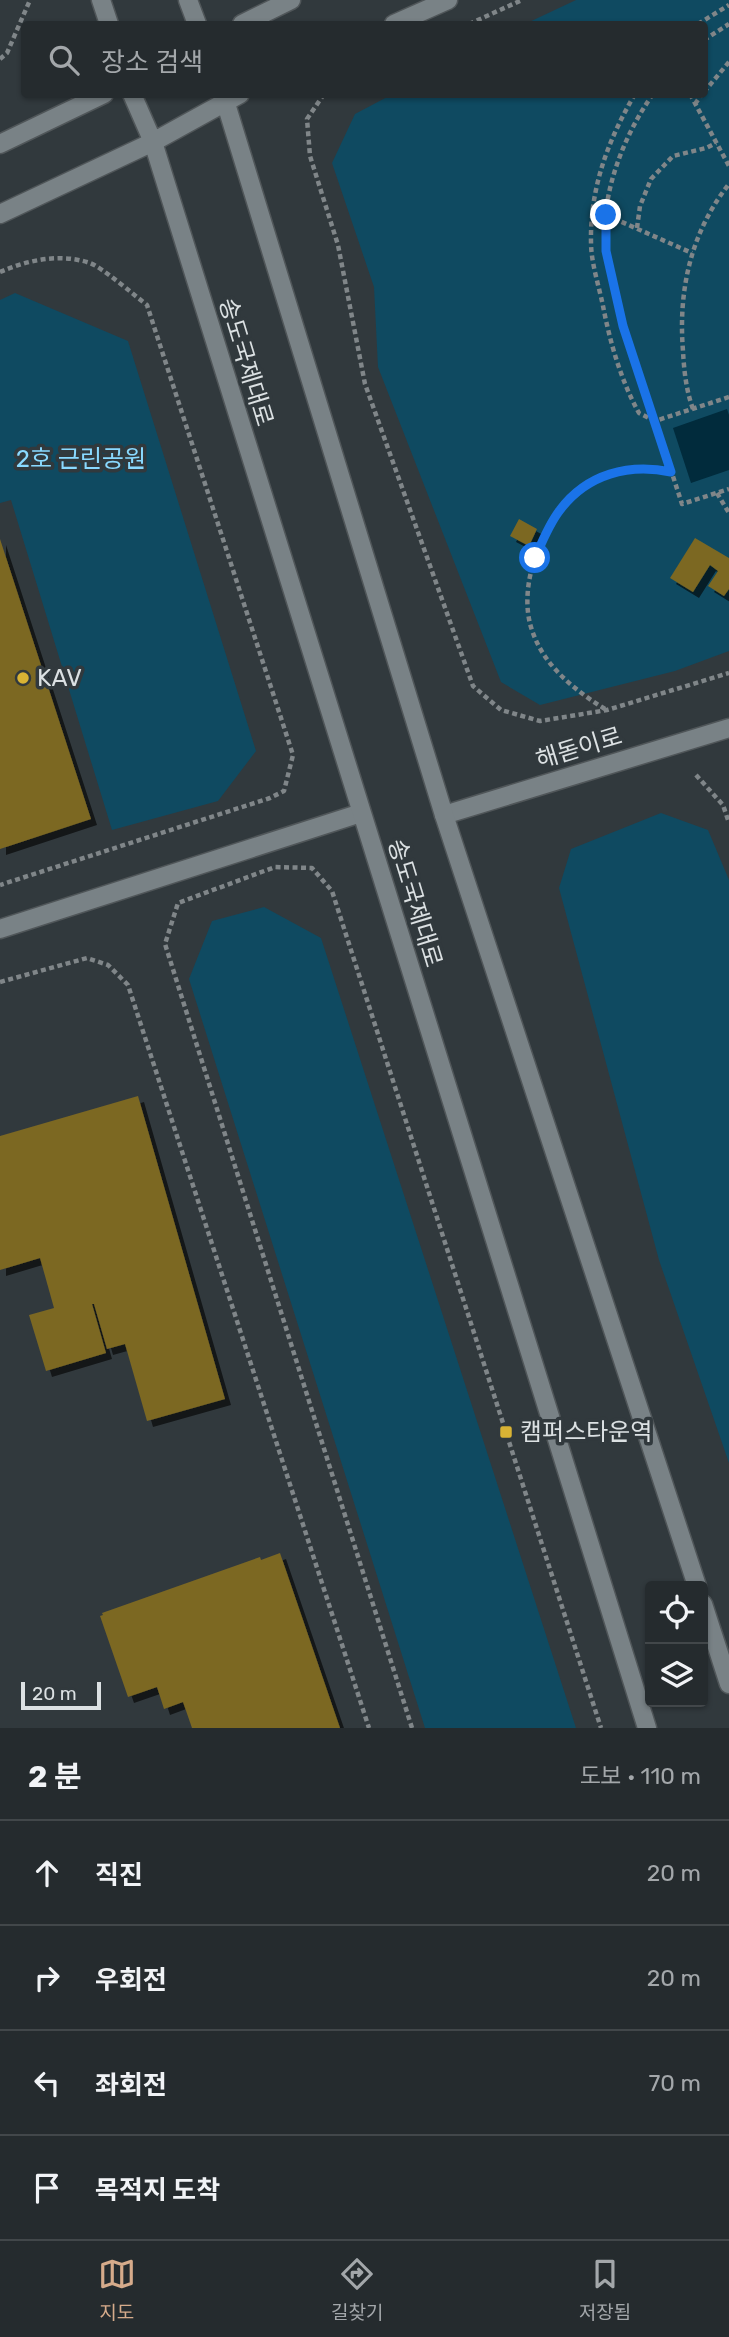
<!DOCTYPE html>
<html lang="ko">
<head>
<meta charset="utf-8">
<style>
	:root { --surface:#252b2e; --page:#31373a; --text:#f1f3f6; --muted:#a3a7aa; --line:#42474a; --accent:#d6ab8b }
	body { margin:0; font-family:Rubik,"Noto Sans KR",sans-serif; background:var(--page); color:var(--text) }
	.controls { position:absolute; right:21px; bottom:21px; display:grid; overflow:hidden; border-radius:7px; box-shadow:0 2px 5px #0004 }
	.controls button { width:63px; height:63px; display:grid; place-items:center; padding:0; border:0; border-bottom:2px solid var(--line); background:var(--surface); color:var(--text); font:35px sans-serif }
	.scale { position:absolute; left:21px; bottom:18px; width:80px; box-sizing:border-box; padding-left:7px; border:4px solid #dce1e3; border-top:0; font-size:19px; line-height:24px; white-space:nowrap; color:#dce1e3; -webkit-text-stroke:5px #31393d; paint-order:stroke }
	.stop { position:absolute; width:21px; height:21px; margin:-16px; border:5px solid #1a73e8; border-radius:50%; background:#fff }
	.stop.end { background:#1a73e8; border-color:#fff; box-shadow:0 2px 7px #0008 }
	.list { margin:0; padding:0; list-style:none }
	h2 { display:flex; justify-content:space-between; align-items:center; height:91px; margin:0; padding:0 28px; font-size:30px }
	h2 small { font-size:23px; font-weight:400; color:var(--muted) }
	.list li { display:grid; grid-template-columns:46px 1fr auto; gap:21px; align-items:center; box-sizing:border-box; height:105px; padding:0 28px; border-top:2px solid var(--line) }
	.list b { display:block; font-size:26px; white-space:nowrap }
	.list em { font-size:23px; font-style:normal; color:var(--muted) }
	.icon { flex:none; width:38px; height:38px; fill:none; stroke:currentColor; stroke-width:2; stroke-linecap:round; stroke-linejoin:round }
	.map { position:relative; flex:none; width:729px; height:1728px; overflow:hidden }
	.search { position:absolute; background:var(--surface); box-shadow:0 2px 5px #0004; left:21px; right:21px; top:21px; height:77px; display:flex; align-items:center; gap:18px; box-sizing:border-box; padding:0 24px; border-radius:7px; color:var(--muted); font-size:26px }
	.sheet { height:511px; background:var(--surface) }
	nav { display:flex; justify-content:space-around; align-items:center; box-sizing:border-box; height:98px; border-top:2px solid var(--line); background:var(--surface); font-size:19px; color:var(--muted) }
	nav a { display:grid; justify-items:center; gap:4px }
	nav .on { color:var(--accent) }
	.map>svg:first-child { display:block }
	.green { fill:#0f4a61 }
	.water { fill:#012b3c }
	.building { fill:#7b6724; filter:url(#shadow) }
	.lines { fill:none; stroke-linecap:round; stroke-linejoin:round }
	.minor-casing { stroke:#505659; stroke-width:21 }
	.tertiary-casing { stroke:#505659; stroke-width:21 }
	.secondary-casing { stroke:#505659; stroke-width:21 }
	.path { stroke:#808689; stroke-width:4.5; stroke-dasharray:5 3.5; stroke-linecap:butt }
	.minor { stroke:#798286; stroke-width:18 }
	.tertiary { stroke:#798286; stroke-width:18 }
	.secondary { stroke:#798286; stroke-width:18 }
	.route { stroke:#1a73e8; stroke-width:9 }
	.poi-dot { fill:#d9b334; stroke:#31393d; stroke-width:2.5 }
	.labels { text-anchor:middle; stroke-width:7; stroke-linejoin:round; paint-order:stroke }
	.street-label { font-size:24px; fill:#dce1e3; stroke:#31393d }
	.park-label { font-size:24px; fill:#89d9ff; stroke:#31393d }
	.poi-label { font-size:24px; fill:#dce1e3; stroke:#31393d; text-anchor:start }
</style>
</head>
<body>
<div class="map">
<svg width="729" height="1728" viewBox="0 0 729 1728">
	<defs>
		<filter id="shadow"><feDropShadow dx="6" dy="6" stdDeviation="0" flood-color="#0009"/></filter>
	</defs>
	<rect width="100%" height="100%" fill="#31393d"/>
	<path class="green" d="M576 0H729V651L675 671 540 705 501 682 378 367 374 287 332 163 355 114 391 95 704 94V24H525Z
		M15 293 128 341 256 751 218 801 112 830 11 500 0 503V300Z
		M661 813 708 830 729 880V1463L659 1260 559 888 571 849Z
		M264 907 321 938 576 1728H425L189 979 212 921Z"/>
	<path class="water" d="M727 409 729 415V470L691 483 673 428Z"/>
	<path class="building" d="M519 519 537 529 529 546 510 536Z
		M695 538 729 558V589L724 596 708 586 718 571 710 565 693 592 670 578Z
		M0 539 91 819 0 849Z
		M138 1096 225 1399 147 1421 125 1344 107 1349 94 1304H92L106 1353 46 1371 29 1315 54 1308 40 1258 0 1270V1136Z
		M280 1553 340 1728H192L183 1702 164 1709 157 1687 128 1697 100 1616 103 1615 102 1613 260 1557 261 1560Z"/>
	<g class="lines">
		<g class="minor-casing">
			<path id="minor" d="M0 929 361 813"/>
		</g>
		<g class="tertiary-casing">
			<path id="tertiary" d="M444 815 729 728"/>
		</g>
		<g class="secondary-casing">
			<path id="secondary" d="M101 0 109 24
				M188 0 197 24
				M242 24 291 0
				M394 24 448 0
				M132 94 153 142 647 1728
				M223 94 444 815 697 1586
				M0 144 104 94
				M0 214 153 142 240 94
				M703 1604 729 1684"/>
		</g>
		<path class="path" d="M469 24 522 0
			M698 24 729 5
			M704 40 729 24
			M0 59 7 53 30 0
			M704 92 729 62
			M324 94 307 119 310 156 338 245 365 384 473 686 501 710 540 721 607 710 729 673
			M635 94C608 140 590 188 591 242 591 263 599 286 603 306 610 342 621 381 639 413L655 421
			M653 94C622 138 600 197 605 251 607 263 611 275 614 287 625 333 640 376 655 421
			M690 94 729 166
			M695 104 702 94
			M606 215 692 253
			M637 228 640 206 651 179 673 156 706 148 716 143
			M0 272C28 260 60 253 90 263 103 268 134 295 147 305L293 755 284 791 270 798 0 885
			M729 397 655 421 682 504 729 489
			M693 409C686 390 684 370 683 351 678 290 691 232 729 184
			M717 493 729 513
			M605 709C576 691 545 667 533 633 510 574 561 480 624 469 640 466 656 469 672 472
			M696 775 723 805 729 823
			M0 982 87 958 108 965 128 985 369 1728
			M412 1728 165 944 178 903 275 867 312 868 332 891 601 1728"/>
		<use href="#minor" class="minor"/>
		<use href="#tertiary" class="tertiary"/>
		<use href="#secondary" class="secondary"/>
	</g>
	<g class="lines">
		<path class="route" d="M535 558C542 542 549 524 560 510 587 474 629 463 671 472L623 326 606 251V215"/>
	</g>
	<g class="poi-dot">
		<circle cx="23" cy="678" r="7"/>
		<rect x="499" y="1425" width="14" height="14" rx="3.5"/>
	</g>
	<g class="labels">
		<g class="street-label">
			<text transform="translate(246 362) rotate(73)" y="8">송도국제대로</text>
			<text transform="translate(579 748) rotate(-17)" y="8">해돋이로</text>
			<text transform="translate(415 903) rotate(73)" y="8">송도국제대로</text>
		</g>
		<g class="park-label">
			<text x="81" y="467">2호 근린공원</text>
		</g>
		<g class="poi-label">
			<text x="37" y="686">KAV</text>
			<text x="520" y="1440">캠퍼스타운역</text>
		</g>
	</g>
</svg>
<div class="controls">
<button><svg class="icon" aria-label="locate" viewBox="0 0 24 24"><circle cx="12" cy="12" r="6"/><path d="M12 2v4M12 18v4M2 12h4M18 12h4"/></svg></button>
<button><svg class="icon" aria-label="layers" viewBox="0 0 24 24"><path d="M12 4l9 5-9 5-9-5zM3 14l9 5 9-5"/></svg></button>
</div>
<div class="scale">20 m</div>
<div class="stop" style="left:535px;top:558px"></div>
<div class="stop end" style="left:606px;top:215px"></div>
<div class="search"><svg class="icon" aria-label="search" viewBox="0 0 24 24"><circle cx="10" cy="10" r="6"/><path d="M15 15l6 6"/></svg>장소 검색</div>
</div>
<section class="sheet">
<h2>2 분<small>도보 · 110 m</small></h2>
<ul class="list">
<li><svg class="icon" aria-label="ahead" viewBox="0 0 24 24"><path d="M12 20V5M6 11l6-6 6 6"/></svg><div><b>직진</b></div><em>20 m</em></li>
<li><svg class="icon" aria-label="right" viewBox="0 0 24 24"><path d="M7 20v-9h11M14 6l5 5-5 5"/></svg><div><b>우회전</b></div><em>20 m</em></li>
<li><svg class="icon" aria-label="left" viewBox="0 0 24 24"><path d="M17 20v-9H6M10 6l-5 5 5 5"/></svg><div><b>좌회전</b></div><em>70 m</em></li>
<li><svg class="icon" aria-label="arrive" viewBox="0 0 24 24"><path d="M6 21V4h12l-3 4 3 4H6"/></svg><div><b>목적지 도착</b></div></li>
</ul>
</section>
<nav>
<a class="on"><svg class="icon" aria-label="map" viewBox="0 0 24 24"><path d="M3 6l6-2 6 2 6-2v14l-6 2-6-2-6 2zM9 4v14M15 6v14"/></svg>지도</a>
<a><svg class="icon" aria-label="directions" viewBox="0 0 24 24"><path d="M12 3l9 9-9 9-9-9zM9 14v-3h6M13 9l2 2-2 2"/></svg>길찾기</a>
<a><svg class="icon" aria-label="saved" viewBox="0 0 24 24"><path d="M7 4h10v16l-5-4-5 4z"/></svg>저장됨</a>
</nav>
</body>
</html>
